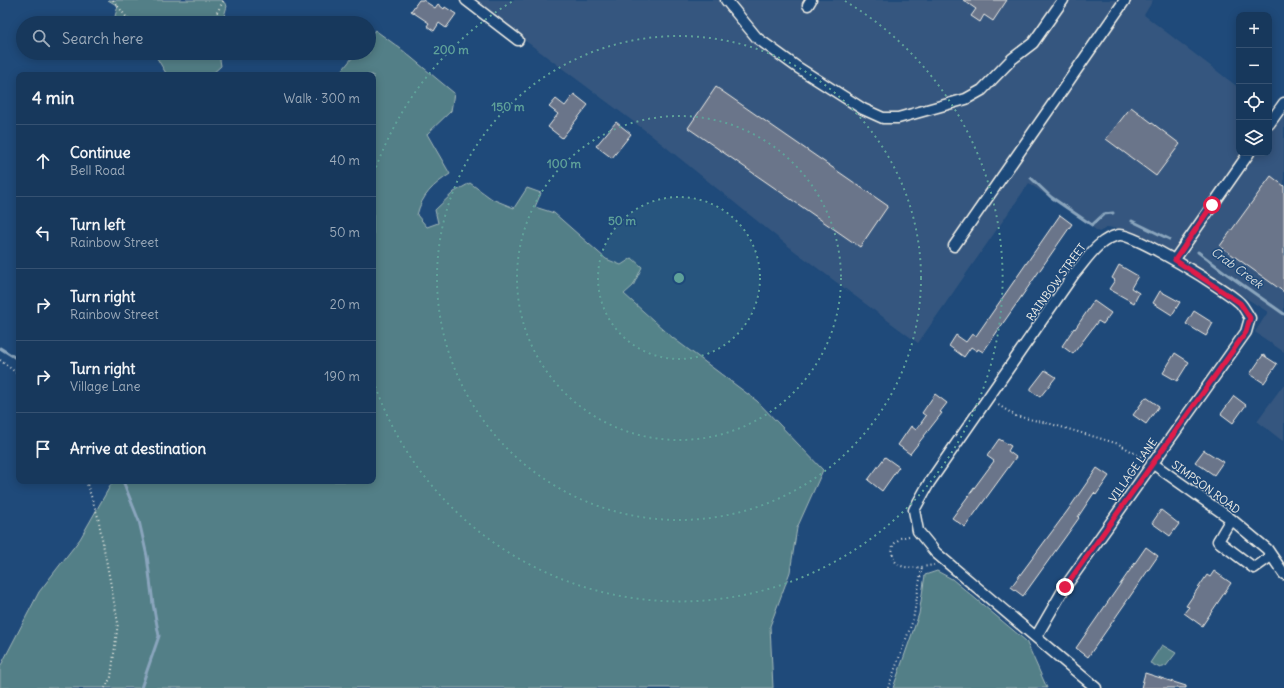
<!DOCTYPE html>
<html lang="en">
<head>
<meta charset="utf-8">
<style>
	:root { --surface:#17385c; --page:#244365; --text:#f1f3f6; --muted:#9eacbb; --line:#365272 }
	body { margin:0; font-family:Delius,sans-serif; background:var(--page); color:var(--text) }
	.controls { position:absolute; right:12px; top:12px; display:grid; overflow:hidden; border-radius:8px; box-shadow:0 2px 10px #0003 }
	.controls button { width:36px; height:36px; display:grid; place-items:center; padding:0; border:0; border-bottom:1px solid var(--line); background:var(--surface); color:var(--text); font:20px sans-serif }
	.stop { position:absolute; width:12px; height:12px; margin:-9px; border:3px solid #e11d48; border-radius:50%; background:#fff }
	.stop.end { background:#e11d48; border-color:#fff; box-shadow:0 1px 4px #0008 }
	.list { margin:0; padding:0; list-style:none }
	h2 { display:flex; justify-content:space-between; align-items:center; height:52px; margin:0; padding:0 16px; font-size:17px }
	h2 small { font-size:13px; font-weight:400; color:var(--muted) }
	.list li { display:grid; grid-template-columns:26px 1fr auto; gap:12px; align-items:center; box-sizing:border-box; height:72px; padding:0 16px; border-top:1px solid var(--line) }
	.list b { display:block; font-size:15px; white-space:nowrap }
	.list p { margin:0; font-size:13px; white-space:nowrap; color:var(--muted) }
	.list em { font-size:13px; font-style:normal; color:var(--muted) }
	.icon { flex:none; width:22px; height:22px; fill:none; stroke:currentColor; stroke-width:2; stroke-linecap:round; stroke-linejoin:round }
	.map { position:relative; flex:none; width:1284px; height:688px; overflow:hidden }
	.search { position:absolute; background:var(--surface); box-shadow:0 2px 10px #0003; left:16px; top:16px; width:360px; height:44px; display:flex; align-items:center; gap:10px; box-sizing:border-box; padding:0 14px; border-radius:22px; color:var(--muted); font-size:15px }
	.panel { position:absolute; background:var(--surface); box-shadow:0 2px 10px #0003; left:16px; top:72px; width:360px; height:412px; border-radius:8px }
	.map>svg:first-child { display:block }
	.built { fill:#36577f }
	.green { fill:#537f87; stroke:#a4b8b8 }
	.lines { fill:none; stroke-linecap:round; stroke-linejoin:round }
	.stream { stroke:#8aa5bd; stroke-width:3 }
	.building { fill:#6b748a; stroke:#f4f1e8 }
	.minor-casing { stroke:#f4f1e8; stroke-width:13 }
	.path { stroke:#f4f1e8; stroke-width:2; stroke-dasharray:1 3; stroke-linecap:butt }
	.minor { stroke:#1f4a7a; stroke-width:10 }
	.route { stroke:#e11d48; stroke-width:5 }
	.ring { fill:none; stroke:#5fa199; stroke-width:2; stroke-dasharray:2 4 }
	.labels { text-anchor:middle; stroke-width:3; stroke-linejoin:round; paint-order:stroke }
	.street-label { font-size:11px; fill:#f4f1e8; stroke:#1f4a7a }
	.water-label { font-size:12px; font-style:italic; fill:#dadedd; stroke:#1f4a7a }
	.centre { fill:#5fa199; stroke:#1f4a7a; stroke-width:2 }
	.ring-label { font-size:12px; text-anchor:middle; font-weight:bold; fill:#5fa199; stroke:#1f4a7a; stroke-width:3; stroke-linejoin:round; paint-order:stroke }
</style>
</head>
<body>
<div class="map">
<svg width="1284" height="688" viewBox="0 0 1284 688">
	<rect width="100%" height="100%" fill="#1f4a7a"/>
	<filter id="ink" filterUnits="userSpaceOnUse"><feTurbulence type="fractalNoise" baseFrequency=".025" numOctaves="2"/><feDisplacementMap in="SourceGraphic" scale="8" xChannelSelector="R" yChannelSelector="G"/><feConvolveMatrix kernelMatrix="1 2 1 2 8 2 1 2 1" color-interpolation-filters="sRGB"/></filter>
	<g filter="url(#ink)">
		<path class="built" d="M471 0H1153L1144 15 1239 88V153H1269V111L1280 119 1284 114V352L1255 332 1268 312 1197 267 1130 231 1108 227 1099 232 1029 183 918 343 792 249 646 131Z
			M1284 384V442L1257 421Z"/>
		<path class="green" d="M108 0H222L227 6 222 23H123L115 16 118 6Z
			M375 30 401 49 454 93 451 111 427 134 450 174C433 185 422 195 417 215L427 227 438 223 435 210 454 192 470 183 492 199 514 208 527 188 541 193 535 207 554 213 606 259 621 265 632 258 642 267 633 286 624 294 673 338 757 401 823 470 797 528 790 572 770 626 773 688H0V667L39 592 80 539 113 481H373V75H340V73L356 53H369V38Z
			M154 53H219L221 66 211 75H167Z
			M937 571 952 579 1026 641 1047 688H893L919 614 925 575Z
			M1162 645 1176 653 1166 666 1160 668 1150 663Z"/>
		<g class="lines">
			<path class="stream" d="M1031 178 1051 197 1092 225 1104 214 1113 213
				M1132 221 1169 239
				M1198 252 1227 274 1284 314
				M0 348 19 360
				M123 481 139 521 147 556 153 604 159 636 141 688"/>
		</g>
		<path class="building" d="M419 0H423L435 8 438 4 444 9 445 7 456 14 446 28 439 23 434 31 427 26 429 23 411 11Z
			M963 0H1007L993 21 984 15 980 22 971 16 976 9Z
			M716 87 888 206 860 247 688 128Z
			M574 94 588 105 562 138 548 127 558 114 549 107 556 99 565 106Z
			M1131 107 1180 144 1156 176 1106 139Z
			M616 122 631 134 612 158 596 146Z
			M1271 176 1284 186V292L1220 246Z
			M1060 215 1072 224 983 352 978 349 977 351 971 347 964 357 949 346 956 335 966 342 972 334 976 336Z
			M1119 265 1138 276 1131 288 1139 293 1134 303 1109 289 1115 280 1112 278Z
			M1160 291 1180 302 1172 315 1153 303Z
			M1094 301 1111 313 1103 324 1098 321 1073 354 1062 346 1074 328 1075 329Z
			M1194 311 1213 323 1206 336 1186 324Z
			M1175 353 1189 362 1177 381 1163 373Z
			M1263 355 1277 364 1264 383 1250 374Z
			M1045 370 1056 377 1040 397 1031 391V388Z
			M935 394 947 403 940 412 942 413 910 454 898 445 911 426 916 430 926 416 922 413Z
			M1234 396 1246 405 1233 423 1221 414Z
			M1146 397 1159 406 1146 424 1133 415Z
			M999 439 1011 446 1008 451 1016 457 965 527 952 518 994 461 987 456Z
			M1204 450 1223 462 1214 475 1195 462Z
			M885 457 899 467 882 491 868 480Z
			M1097 468 1109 476 1096 495 1094 493 1078 517 1079 518 1023 596 1011 587 1068 510Z
			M1161 510 1179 524 1170 536 1152 523Z
			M1146 547 1158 556 1088 657 1076 648Z
			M1214 571 1231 583 1202 626 1184 613 1189 607 1186 606 1207 575 1210 577Z
			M1145 673 1186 686V688H1141Z"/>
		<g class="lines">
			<g class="minor-casing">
				<path id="minor" d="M466 0 518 40
					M726 0 757 38 797 67 863 109 883 118H898L966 99 982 90 1012 59 1033 43 1063 0
					M808 5 811 0
					M1269 124 1284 103
					M954 246 1125 0
					M1175 259 1249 153
					M1152 463 1231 519 1267 549 1284 574
					M1231 519 1218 541 1254 568 1271 556
					M1036 637 1065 587 1246 332 1250 318C1247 314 1244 307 1240 303 1228 291 1134 233 1119 235 1098 239 1087 259 1074 274L929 483 914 510 918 531 936 553 1096 688"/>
			</g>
			<path class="path" d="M113 0 131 23
				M211 23 224 0
				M0 360 19 375
				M995 403 1016 416 1051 424 1119 444 1143 458
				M86 481 98 517 118 623 111 677 105 688
				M909 536 900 538 893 545C888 574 916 568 934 565
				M888 688 913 620 922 567"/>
			<use href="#minor" class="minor"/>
		</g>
	</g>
	<g class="lines" filter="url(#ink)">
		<path class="route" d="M1065 587 1246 332 1250 318 1240 303 1175 260 1212 205"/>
	</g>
	<circle cx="679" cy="278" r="81" fill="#5fa199" fill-opacity=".12"/>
	<g class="ring">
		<circle cx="679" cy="278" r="81"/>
		<circle cx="679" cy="278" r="162"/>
		<circle cx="679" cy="278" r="242"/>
		<path d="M374 173A323 323 0 0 1 513 1M845 1A323 323 0 1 1 374 383"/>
	</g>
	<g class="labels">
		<g class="street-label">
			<text transform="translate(1056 282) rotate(-54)" y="4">RAINBOW STREET</text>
			<text transform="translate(1133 470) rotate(-55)" y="4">VILLAGE LANE</text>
			<text transform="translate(1206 487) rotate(36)" y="4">SIMPSON ROAD</text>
		</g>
		<g class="water-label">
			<text transform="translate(1237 268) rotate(36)" y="4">Crab Creek</text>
		</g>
	</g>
	<circle cx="679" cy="278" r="6" class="centre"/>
	<g class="ring-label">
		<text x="451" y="54">200 m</text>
		<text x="508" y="111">150 m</text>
		<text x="564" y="168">100 m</text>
		<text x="622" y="225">50 m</text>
	</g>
</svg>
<div class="controls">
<button>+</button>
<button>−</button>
<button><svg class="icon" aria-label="locate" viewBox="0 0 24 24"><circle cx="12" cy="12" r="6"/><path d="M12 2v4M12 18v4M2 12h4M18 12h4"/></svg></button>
<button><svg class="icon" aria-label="layers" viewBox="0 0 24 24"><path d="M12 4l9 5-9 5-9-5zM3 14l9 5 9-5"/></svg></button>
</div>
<div class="stop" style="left:1212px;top:205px"></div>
<div class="stop end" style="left:1065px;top:587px"></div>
<div class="search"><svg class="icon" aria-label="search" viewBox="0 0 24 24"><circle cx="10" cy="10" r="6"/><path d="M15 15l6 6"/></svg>Search here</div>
<section class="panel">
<h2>4 min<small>Walk · 300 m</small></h2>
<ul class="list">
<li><svg class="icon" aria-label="ahead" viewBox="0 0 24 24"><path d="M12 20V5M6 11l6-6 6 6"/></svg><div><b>Continue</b><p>Bell Road</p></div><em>40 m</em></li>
<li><svg class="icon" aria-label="left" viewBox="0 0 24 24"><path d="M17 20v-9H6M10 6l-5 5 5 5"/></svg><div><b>Turn left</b><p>Rainbow Street</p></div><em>50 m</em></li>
<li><svg class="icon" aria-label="right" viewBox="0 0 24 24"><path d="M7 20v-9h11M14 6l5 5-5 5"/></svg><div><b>Turn right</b><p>Rainbow Street</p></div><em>20 m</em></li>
<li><svg class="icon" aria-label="right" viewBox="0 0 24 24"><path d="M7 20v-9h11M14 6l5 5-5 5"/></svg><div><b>Turn right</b><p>Village Lane</p></div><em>190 m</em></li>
<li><svg class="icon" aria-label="arrive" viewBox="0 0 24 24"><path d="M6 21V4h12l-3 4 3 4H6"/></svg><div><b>Arrive at destination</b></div></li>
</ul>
</section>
</div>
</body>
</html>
